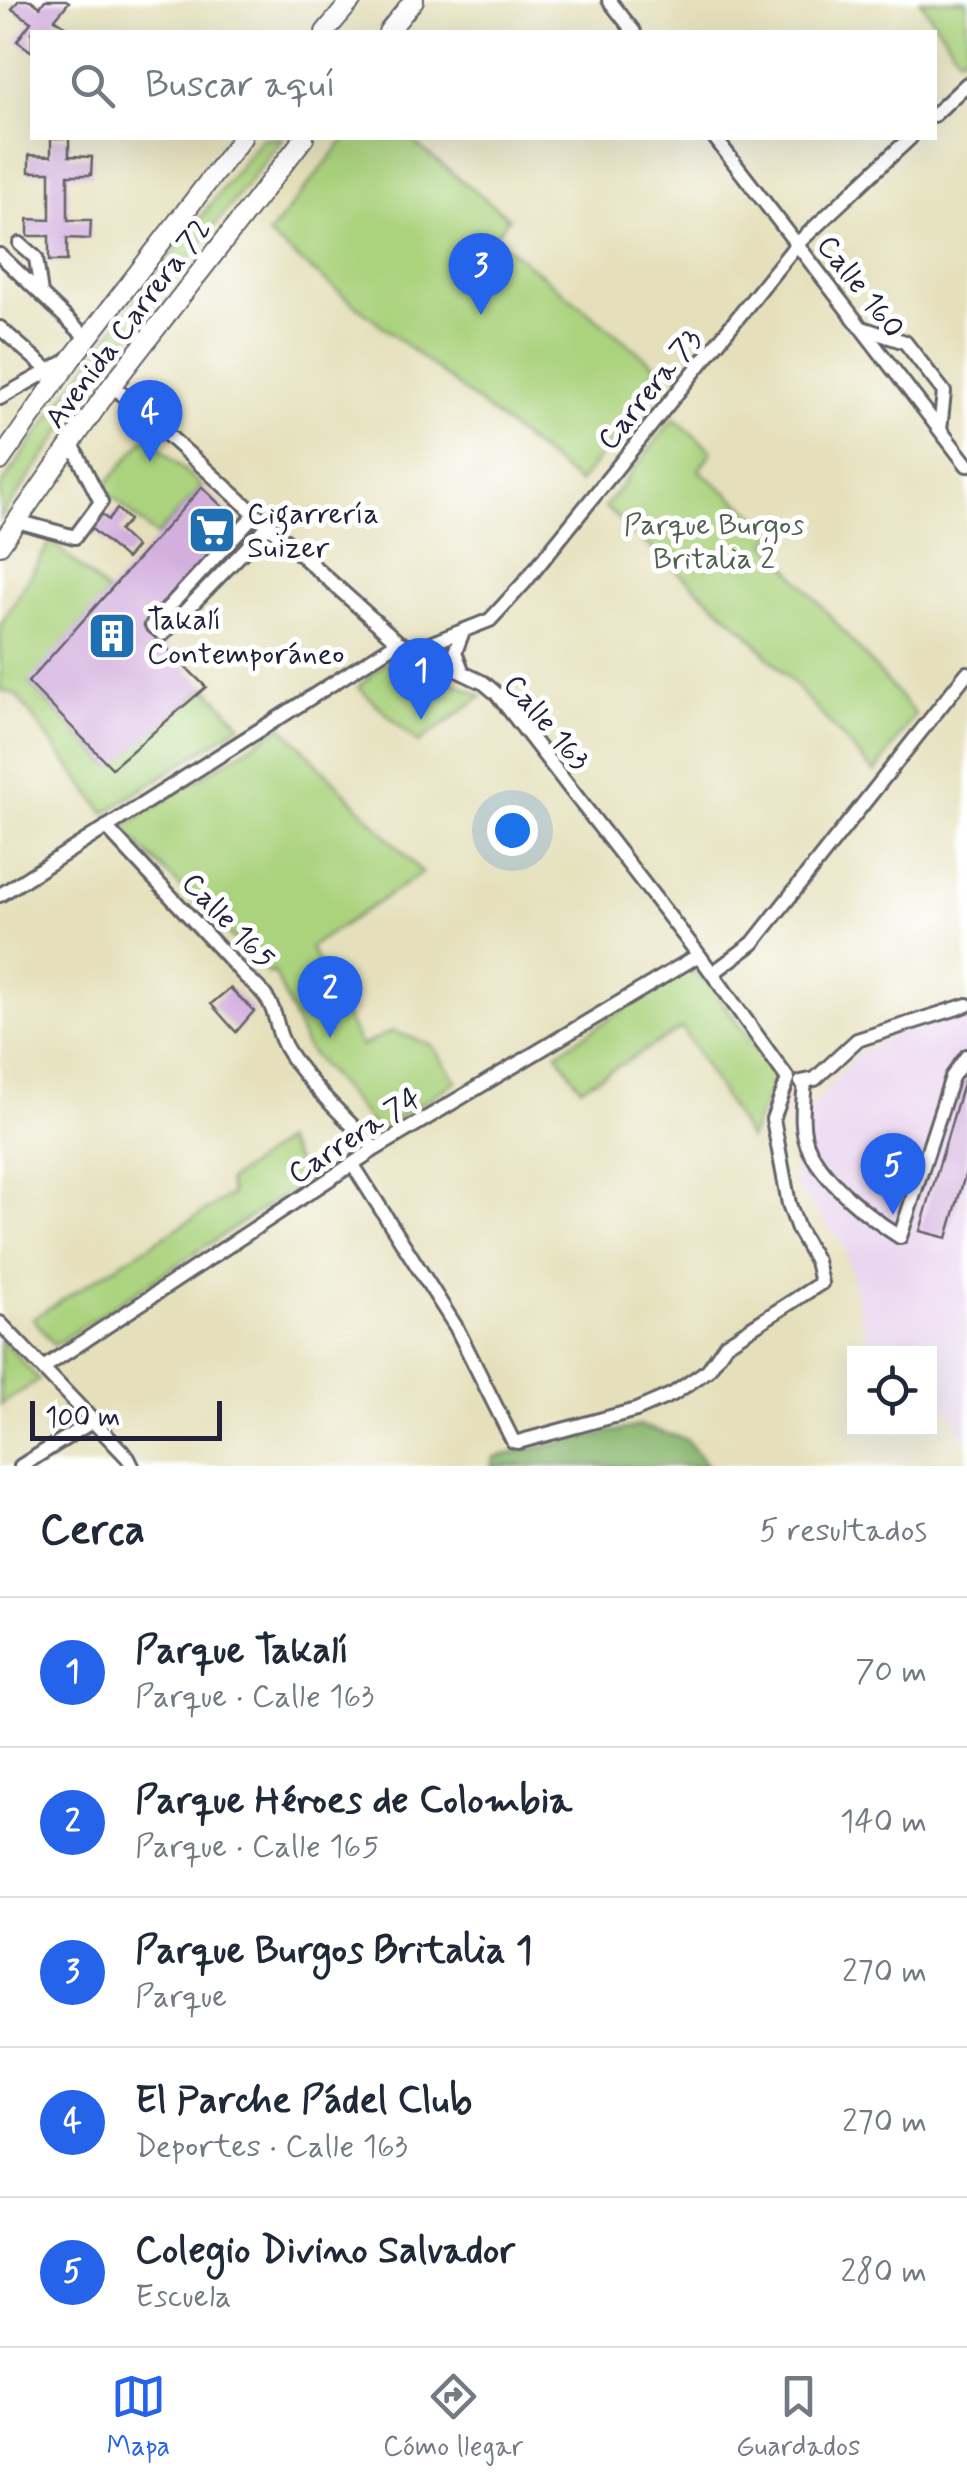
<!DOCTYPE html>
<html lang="es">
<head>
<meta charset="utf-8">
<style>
	:root { --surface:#fff; --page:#f2f2f3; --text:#1f2937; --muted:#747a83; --line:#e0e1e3; --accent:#2563eb }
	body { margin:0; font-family:Mynerve,sans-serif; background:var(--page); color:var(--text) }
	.controls { position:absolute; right:30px; bottom:30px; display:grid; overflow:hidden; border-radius:0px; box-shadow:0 10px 40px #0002 }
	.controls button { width:90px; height:90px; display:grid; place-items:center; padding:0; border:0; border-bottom:2px solid var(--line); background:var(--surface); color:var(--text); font:50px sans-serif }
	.scale { position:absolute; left:30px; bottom:25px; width:192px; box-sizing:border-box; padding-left:10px; border:5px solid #22223b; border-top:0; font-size:28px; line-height:35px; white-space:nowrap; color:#22223b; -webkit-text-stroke:8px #fff; paint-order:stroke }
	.you { position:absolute; left:512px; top:830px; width:35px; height:35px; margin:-25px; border:8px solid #fff; border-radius:50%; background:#1a73e8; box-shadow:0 0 0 15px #1a73e833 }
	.badge { display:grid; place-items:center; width:65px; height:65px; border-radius:50%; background:var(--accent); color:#fff; font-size:32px; font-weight:700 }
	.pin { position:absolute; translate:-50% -82px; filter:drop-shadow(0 2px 5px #0008) }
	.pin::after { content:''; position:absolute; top:52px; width:35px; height:30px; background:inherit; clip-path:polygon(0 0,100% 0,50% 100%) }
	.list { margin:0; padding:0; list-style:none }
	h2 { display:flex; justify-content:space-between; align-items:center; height:130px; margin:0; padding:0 40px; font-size:42px }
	h2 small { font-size:32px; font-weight:400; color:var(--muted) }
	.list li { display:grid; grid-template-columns:65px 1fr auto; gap:30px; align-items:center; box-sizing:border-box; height:150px; padding:0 40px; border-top:2px solid var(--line) }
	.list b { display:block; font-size:38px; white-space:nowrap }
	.list p { margin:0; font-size:32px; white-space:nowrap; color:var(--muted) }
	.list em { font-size:32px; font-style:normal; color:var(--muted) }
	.icon { flex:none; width:55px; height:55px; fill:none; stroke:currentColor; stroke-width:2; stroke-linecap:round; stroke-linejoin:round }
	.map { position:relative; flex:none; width:967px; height:1466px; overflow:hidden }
	.search { position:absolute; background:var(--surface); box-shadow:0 10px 40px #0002; left:30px; right:30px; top:30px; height:110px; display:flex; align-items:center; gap:25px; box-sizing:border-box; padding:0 35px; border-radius:0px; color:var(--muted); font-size:38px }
	.sheet { height:880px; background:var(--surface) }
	nav { display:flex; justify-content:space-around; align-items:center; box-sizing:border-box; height:140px; border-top:2px solid var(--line); background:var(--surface); font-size:28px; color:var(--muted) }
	nav a { display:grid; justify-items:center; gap:5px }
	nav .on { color:var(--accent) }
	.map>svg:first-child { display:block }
	.built { fill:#e8d2ee }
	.green { fill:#abd37e; stroke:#667a5c; stroke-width:2.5 }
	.forest { fill:#88b56d; stroke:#556c54; stroke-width:2.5 }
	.building { fill:#d3afde }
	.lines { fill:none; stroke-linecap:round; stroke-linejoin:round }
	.minor-casing { stroke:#666468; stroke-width:18 }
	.highway-casing { stroke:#666468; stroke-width:22 }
	.minor { stroke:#fff; stroke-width:12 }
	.highway { stroke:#fff; stroke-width:18 }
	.labels { text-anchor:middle; stroke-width:10; stroke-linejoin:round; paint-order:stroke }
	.street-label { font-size:30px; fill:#22223b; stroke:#fff }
	.poi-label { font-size:30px; fill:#22223b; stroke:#fff; text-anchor:start }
	.park-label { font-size:30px; fill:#526052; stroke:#fff }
</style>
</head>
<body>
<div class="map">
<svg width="967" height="1466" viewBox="0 0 967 1466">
	<rect width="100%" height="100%" fill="#fff"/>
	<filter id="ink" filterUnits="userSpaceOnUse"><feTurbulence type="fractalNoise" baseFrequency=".01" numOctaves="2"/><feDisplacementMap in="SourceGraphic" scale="20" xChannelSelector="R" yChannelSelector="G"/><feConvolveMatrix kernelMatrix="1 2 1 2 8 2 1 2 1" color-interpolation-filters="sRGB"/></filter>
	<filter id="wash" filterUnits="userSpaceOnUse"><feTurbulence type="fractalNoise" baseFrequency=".0048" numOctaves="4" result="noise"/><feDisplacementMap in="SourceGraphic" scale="40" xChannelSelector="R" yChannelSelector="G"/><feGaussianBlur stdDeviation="2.25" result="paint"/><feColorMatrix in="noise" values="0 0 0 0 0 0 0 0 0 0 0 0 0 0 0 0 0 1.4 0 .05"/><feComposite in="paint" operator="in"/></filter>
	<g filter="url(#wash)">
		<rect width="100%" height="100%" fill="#e5e0bb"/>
		<path class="built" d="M967 1009V1445L951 1412 930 1389V1354L896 1353 889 1346 866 1336 844 1245 796 1186 789 1107 811 1109 855 1056 906 1028Z"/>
		<path class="green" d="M920 0H967V52L959 58Z
			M262 138H283L126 340 0 519V487L12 470 110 334Z
			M346 138H408L509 218 494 237 666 374 579 483 268 235Z
			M674 418 712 451 699 470 775 531 767 543 915 714 875 773 744 630 605 507Z
			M147 436 202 487 156 536 103 488Z
			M51 541 108 593 29 683 111 767 206 687 241 725 105 813 16 695 0 690V626Z
			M395 654 482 696 418 743 358 687Z
			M282 726 422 873 310 947 361 1046 392 1031 432 1045 456 1081 378 1131 307 1048 274 971 269 974 121 828Z
			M684 970 699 973 708 981 776 1077 749 1139 682 1028 581 1088 557 1053Z
			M284 1141 307 1180 54 1345 33 1318 231 1195 228 1181Z
			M0 1337 39 1380 0 1405Z"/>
		<path class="forest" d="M640 1426 686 1439 707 1466H491L494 1457Z"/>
		<g id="blocks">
			<path class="building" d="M19 0H31L40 7 45 0H66L69 2 55 19 73 32H32V52L17 41 31 22 12 9Z
				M51 138H69V156L92 157 91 175H68V220H91L90 239 67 238V261H49V236H28V219L50 220V172H29V155L51 156Z
				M202 487 239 523 144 626 206 687 112 768 28 682Z
				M117 509 129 520 119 531 136 547 126 559 85 523 97 510 108 520Z
				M230 988 254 1011 236 1032 211 1004Z
				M964 1080 967 1081V1168L947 1238 920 1231Z"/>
		</g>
	</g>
	<g filter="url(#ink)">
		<use href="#blocks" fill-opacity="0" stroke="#666468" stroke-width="2.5"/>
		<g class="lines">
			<g class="minor-casing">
				<path id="minor" d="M609 0 634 32
					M934 115 967 84
					M715 138 967 465
					M20 244 36 258 41 294
					M0 255 87 338
					M0 328 48 370
					M862 328 905 342 944 392 940 430
					M112 385 398 642 484 683 497 694 699 955 788 1079
					M0 398 68 360
					M255 514 152 625 163 634 268 526
					M17 521 75 537 101 502 71 442
					M463 631 455 652 463 673
					M414 650 490 620 524 583 797 244 910 138
					M106 827 246 977C286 1009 268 1023 291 1056 314 1090 347 1119 375 1149
					M0 895 398 642
					M713 973 753 943 967 673
					M801 1082 815 1079 857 1040 967 1005
					M805 1082C803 1105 799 1131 810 1151 828 1185 869 1217 900 1237L952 1077 967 1056
					M353 1165 456 1327 513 1441 518 1442 636 1410 673 1394 708 1370 726 1344 821 1283 816 1261 798 1229 789 1204 773 1119 788 1079
					M0 1323 128 1458 132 1466
					M43 1368 375 1149 699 955
					M21 1466 93 1421"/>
			</g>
			<g class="highway-casing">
				<path id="highway" d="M325 32 352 0
					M388 32 414 0
					M0 461 72 358 242 138
					M0 545 112 385 304 138"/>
			</g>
			<use href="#minor" class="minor"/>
			<use href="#highway" class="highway"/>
		</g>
	</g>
	<defs>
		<g id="supermarket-square" transform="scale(2.5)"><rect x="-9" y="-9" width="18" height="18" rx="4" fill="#1f6fb2" stroke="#fff"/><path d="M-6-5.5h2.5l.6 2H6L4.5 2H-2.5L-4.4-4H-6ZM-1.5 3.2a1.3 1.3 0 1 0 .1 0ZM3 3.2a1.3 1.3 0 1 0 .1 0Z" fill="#fff"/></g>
		<g id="building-square" transform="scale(2.5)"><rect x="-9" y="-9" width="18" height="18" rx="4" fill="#1f6fb2" stroke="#fff"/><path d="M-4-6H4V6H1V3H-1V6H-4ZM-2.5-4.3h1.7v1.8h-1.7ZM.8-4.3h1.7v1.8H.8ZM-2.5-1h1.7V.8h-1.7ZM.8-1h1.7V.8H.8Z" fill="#fff"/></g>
	</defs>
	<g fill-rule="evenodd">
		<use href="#supermarket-square" x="212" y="530"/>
		<use href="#building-square" x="112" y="636"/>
	</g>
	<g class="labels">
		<g class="street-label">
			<text transform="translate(861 286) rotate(52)" y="10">Calle 160</text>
			<text transform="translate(127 323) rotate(-53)" y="10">Avenida Carrera 72</text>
			<text transform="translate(649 389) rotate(-51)" y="10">Carrera 73</text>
			<text transform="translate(547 722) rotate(50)" y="10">Calle 163</text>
			<text transform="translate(229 920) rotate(46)" y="10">Calle 165</text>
			<text transform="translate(354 1135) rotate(-33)" y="10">Carrera 74</text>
		</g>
		<g class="poi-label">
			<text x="247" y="523">Cigarrería<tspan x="247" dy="34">Suizer</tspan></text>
			<text x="147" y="629">Takalí<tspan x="147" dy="34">Contemporáneo</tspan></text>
		</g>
		<g class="park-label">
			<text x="714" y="534">Parque Burgos<tspan x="714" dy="34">Britalia 2</tspan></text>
		</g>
	</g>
</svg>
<div class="controls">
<button><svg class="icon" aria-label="locate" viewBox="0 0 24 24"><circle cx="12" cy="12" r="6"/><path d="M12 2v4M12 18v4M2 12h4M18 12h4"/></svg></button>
</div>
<div class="scale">100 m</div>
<div class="you"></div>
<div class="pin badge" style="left:421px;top:720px">1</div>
<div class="pin badge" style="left:330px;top:1038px">2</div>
<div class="pin badge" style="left:481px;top:315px">3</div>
<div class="pin badge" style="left:150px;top:462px">4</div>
<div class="pin badge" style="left:893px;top:1215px">5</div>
<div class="search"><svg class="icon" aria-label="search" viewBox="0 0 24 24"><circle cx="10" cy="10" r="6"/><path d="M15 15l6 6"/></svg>Buscar aquí</div>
</div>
<section class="sheet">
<h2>Cerca<small>5 resultados</small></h2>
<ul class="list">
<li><span class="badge">1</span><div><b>Parque Takalí</b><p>Parque · Calle 163</p></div><em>70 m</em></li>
<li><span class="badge">2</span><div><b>Parque Héroes de Colombia</b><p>Parque · Calle 165</p></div><em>140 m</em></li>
<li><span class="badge">3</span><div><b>Parque Burgos Britalia 1</b><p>Parque</p></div><em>270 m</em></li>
<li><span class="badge">4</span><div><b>El Parche Pádel Club</b><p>Deportes · Calle 163</p></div><em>270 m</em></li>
<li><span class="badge">5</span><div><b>Colegio Divino Salvador</b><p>Escuela</p></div><em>280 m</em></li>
</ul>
</section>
<nav>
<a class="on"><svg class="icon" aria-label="map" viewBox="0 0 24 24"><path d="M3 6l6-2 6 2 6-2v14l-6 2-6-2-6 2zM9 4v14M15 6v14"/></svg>Mapa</a>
<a><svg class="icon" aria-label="directions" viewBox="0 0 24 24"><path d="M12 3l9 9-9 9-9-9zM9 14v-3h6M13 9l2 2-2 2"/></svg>Cómo llegar</a>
<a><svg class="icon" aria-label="saved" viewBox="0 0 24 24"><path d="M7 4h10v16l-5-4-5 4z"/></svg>Guardados</a>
</nav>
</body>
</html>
